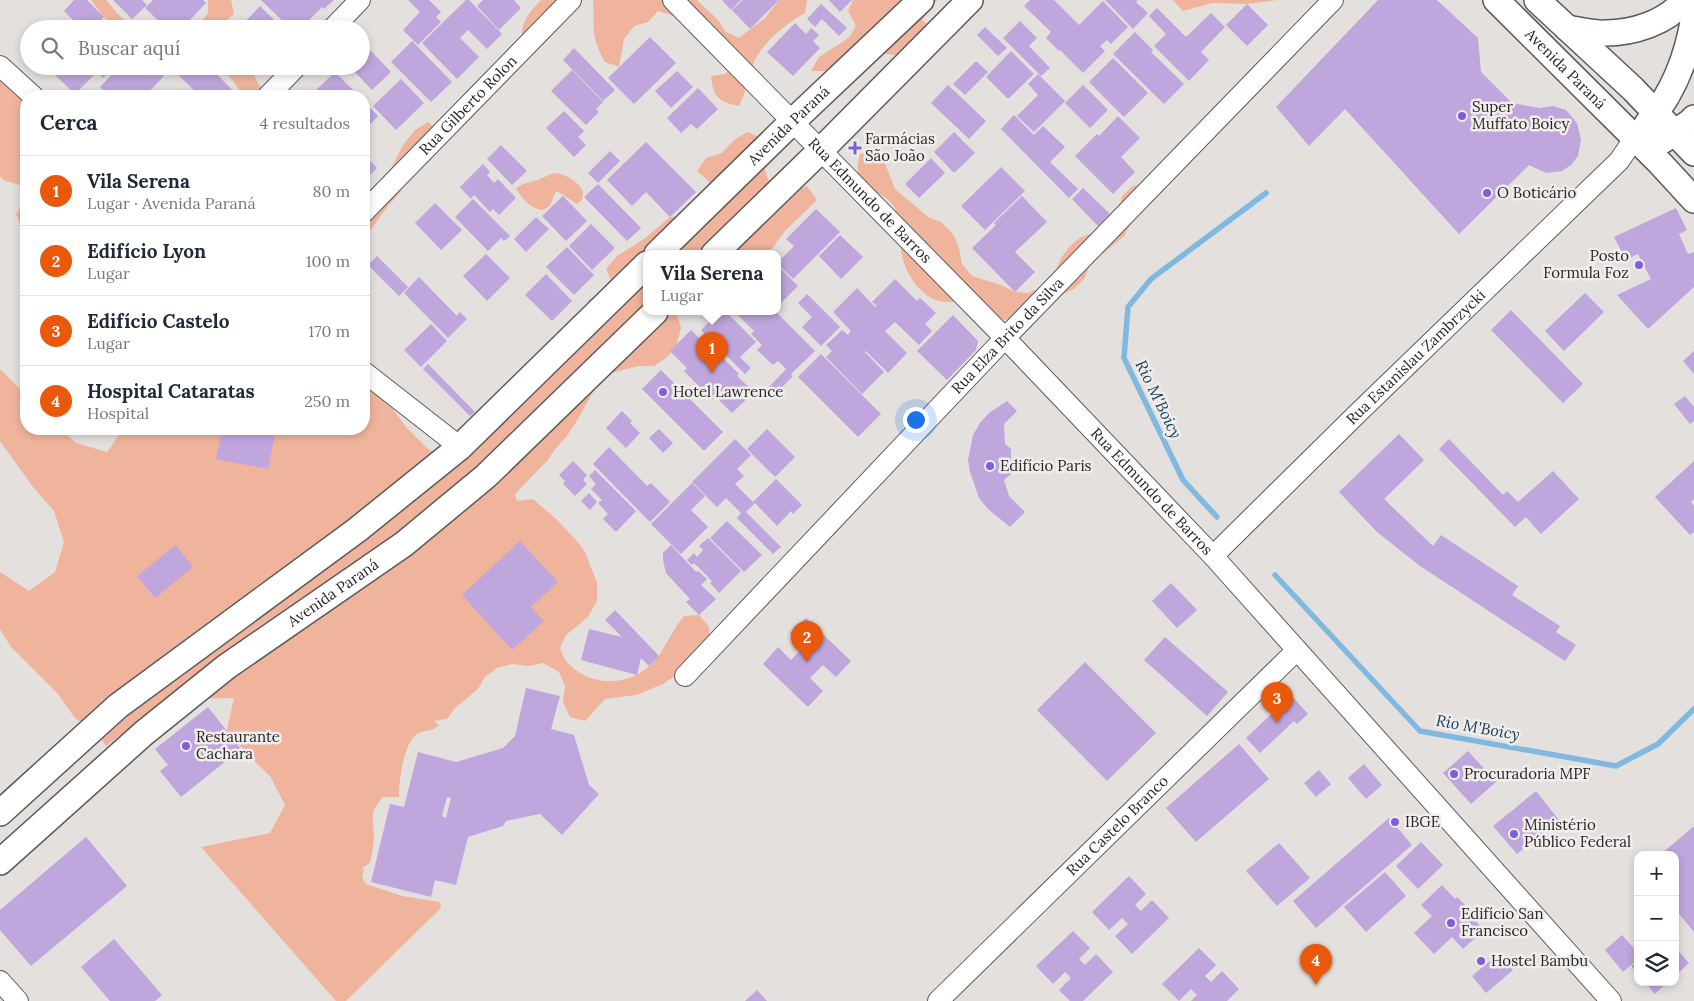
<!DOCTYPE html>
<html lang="es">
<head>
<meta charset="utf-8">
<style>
	:root { --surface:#fff; --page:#f6f6f7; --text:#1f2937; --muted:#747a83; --line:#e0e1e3; --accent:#ea580c }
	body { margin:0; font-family:Lora,serif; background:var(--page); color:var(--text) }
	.controls { position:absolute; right:15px; bottom:15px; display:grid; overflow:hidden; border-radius:10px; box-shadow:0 2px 8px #0003 }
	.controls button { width:45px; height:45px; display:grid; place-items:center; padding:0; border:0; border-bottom:1px solid var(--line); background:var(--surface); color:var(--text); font:25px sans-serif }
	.you { position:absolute; left:915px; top:419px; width:18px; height:18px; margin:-12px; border:4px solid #fff; border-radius:50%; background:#1a73e8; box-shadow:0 0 0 8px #1a73e833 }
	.badge { display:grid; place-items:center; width:32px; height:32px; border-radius:50%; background:var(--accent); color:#fff; font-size:16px; font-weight:700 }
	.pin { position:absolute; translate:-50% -41px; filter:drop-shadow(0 1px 2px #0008) }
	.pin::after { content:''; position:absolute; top:26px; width:18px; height:15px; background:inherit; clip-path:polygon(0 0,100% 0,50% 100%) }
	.popup { position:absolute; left:643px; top:250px; width:138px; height:65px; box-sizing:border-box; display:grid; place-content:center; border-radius:10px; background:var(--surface); filter:drop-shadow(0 1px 4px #0005); font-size:16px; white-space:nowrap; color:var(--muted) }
	.popup b { font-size:19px; color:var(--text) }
	.popup::after { content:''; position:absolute; left:50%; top:100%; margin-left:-10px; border:10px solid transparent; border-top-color:var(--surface) }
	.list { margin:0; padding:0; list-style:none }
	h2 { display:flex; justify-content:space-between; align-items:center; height:65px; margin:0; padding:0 20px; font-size:21px }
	h2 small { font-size:16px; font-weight:400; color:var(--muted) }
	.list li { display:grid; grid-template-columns:32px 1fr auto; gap:15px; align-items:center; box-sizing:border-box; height:70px; padding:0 20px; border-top:1px solid var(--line) }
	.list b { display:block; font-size:19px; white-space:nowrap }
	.list p { margin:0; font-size:16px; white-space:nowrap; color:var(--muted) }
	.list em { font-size:16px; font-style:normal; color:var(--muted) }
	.icon { flex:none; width:28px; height:28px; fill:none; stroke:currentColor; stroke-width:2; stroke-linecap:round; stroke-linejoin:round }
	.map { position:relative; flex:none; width:1694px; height:1001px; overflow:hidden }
	.search { position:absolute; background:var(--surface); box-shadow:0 2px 8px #0003; left:20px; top:20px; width:350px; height:55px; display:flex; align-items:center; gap:12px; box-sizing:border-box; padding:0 18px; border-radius:28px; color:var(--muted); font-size:19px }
	.panel { position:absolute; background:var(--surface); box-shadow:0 2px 8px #0003; left:20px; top:90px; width:350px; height:345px; border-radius:20px }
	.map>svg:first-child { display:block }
	.green { fill:#f0b49d }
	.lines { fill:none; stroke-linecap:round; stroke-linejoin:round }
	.stream { stroke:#80b8df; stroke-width:5.5 }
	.building { fill:#bfa6dd; fill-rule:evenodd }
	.minor-casing { stroke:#5d5a59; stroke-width:22 }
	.major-casing { stroke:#5d5a59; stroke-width:28 }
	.minor { stroke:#fff; stroke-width:20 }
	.major { stroke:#fff; stroke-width:25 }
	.poi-dot { fill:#7c60da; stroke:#f1edec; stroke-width:2 }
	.labels { text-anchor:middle; stroke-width:5; stroke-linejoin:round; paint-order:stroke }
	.street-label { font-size:15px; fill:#282726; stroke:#f1edec }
	.poi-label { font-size:15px; fill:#282726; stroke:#f1edec; text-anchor:start }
	.water-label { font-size:16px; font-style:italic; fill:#14405b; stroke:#f1edec }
</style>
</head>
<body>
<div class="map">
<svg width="1694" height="1001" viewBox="0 0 1694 1001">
	<rect width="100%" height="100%" fill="#e3e0de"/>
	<path class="green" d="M91 0H106C122 19 127 27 152 29H116L104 17Z
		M208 0H231L234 14 215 29H196L208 13Z
		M541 0H571C558 22 556 36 534 52L521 45C522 21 525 17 541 0Z
		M593 0H697L718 20 726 32 739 38 765 18 779 0H807L805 13C786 24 761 43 753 65 748 79 746 92 739 106 719 102 713 97 711 76L726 74 730 64 688 21 658 11 648 22 634 26 624 39 619 67 605 62C600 53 595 43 594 32 593 22 594 11 593 0Z
		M853 0H937L922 20 931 27 925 60 862 50 841 71H811L819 57 844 41 850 36 856 26 848 11Z
		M1173 0H1277L1247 4 1212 3 1183 11Z
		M221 66H250C255 78 259 88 269 96H243L236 85Z
		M0 73 26 96V187L3 180 0 176Z
		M428 122 439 132 438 148 429 160 406 182 398 195 388 206 364 239V197H366L388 174 403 145 415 130Z
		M747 132 762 138C764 171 764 203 807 186L817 200 785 231 768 254 739 253 736 254H647V312H676L681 328 676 347 666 358 654 366H638L608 374 598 383 575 424 566 437 556 448 547 461 515 494 517 501 533 499 556 519 577 541 585 552 597 583V601L588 617 566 635 560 648C562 653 564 659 567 662 593 691 638 686 659 655 668 642 674 628 684 616L699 615 709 627 710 643 692 664 663 684 636 695 605 699 585 721 570 717 563 702 565 686 559 672 543 663 528 666 512 664 497 668 485 677 478 689 455 708 447 719 434 721 439 725C431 733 425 729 417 734 403 744 399 781 399 797H383C369 813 373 815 374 834 374 844 372 854 370 863L362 868 364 870 362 877 366 884 402 896 440 902 441 908 346 1001H336L201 847 270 833 285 805 270 776 248 755 227 730 234 698 168 699 106 746 100 737 75 718 57 693 11 647 0 629V572L29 591 55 572 64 542 54 511 33 487 0 441V369L26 395V429H61L76 443 107 452 123 429H364V380L387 401 406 427 428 449 445 459 581 317 589 300 613 285 606 269 617 256 644 239 670 217 679 216 716 196 709 182 697 171 706 158 722 153 734 140Z
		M874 150 884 161 895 189 928 217 941 222 953 234 959 248 962 264 972 276 1001 285 1015 292 1028 293 1042 287 1054 274 1061 258 1070 246 1081 237 1096 232 1119 212 1122 196 1133 186 1147 182 1131 224 1124 236 1090 265 1084 279 1074 289 1006 320 990 318 967 300C957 301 946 304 936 300 917 293 902 268 901 248 899 233 902 217 892 204 883 192 859 187 858 170 857 165 859 159 860 154Z
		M553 173C569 173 595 192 577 204L557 191C553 195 553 200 550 205 540 219 520 198 516 188L523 184 538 180Z
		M26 199V239L16 214Z"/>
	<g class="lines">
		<path class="stream" d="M1217 517 1183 480 1124 358 1128 307 1151 279 1266 193
			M1275 575 1420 731 1616 766 1658 744 1694 709"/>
	</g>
	<path class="building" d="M74 0H87L104 17 92 29H82L64 11Z
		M113 0H142L147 5 132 19Z
		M153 0H203L206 3 181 29H167L145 8Z
		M261 0H334L324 9 322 7 300 29H291Z
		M408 0H429L441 12 436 17 441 22 418 45 403 30 420 12Z
		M466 0H469L502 34 487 49 468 30 460 38 479 57 457 79 422 43Z
		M483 0H514L521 8 499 30 477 6Z
		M722 0H741L731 10Z
		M743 0H779L750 29 732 10Z
		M829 0H852L840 12Z
		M1030 0H1054L1079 25 1103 1 1128 27 1111 44 1107 40 1100 46 1105 51 1083 73 1060 50 1059 51 1046 38 1051 32 1024 6Z
		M1105 0H1138L1136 2 1148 13 1133 29Z
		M1378 0H1437L1478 38 1481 72 1512 103 1540 108 1553 106 1566 110 1577 123 1581 140 1578 156 1571 165 1562 171 1546 173 1529 165 1459 234 1345 109 1309 146 1276 107Z
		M821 4 847 28 839 36 822 19 815 27 807 19Z
		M1247 4 1268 25 1247 46 1226 25Z
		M260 6 283 29H238Z
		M1157 8 1186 37 1211 13 1225 27 1201 52 1209 60 1189 81 1154 46 1166 34 1149 16Z
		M47 20 52 25 57 20 66 29H38Z
		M1020 21 1037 38 1029 46 1050 68 1041 76 1003 38Z
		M795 23 806 34 811 28 819 35 813 41 820 48 793 76 767 52Z
		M985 27 1007 48 998 56 977 35Z
		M1135 32 1153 50 1151 52 1184 84 1164 104 1113 54Z
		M650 37 676 63 634 104 608 78Z
		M412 41 452 82 431 102 391 62Z
		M368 48 391 72 372 90 349 66H361V55Z
		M574 48 615 90 603 101 563 60Z
		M1011 51 1034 74 1008 99 986 77Z
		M1113 58 1148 93 1124 117 1089 82Z
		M976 61 988 72 965 95 953 84Z
		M60 66H115L103 78 97 72 75 94 53 73Z
		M120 66H154L164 76 145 96H110L100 87Z
		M169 66H209L235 93 232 96H200Z
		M572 70 603 102 596 109 599 112 586 125 551 91Z
		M677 71 693 87 671 108 655 91Z
		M335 72 359 96H316L313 93Z
		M1038 74 1065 101 1034 132 1017 116 1038 95 1028 84Z
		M401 79 424 103 396 130 373 106Z
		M948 85 986 121 969 139 931 103Z
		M1083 85 1108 110 1090 128 1065 103Z
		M698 88 718 109 697 129 691 124 681 133 667 118Z
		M364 101 378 116 364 131Z
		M564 111 584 131 578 137 586 145 574 157 546 128Z
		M1014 115 1034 135 1043 126 1065 147 1050 162 1078 189 1069 198 1001 129Z
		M1118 116 1140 138 1121 157 1135 172 1113 194 1075 156 1097 134 1099 136Z
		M954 132 975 153 954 173 934 152Z
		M646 142 696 192 670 217 646 192 632 206 607 180Z
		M501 145 527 171 512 185 487 159Z
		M610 151 620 161 598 183 588 173Z
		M364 154 377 168 364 181Z
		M931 158 945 173 919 198 905 184Z
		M483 164 490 172 487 175 494 183 498 179 516 198 499 215 493 209 490 212 474 195 471 199 460 187Z
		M1001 167 1025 191 985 230 961 206Z
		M598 184 641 228 627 241 584 197Z
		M1083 188 1110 214 1098 226 1072 199Z
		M563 196 587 221 566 241 542 216Z
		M1022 196 1047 222 1015 252 1035 272 1015 292 972 248 996 225 994 223Z
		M473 199 510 236 504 241 501 238 488 251 455 217Z
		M435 203 462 230 441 250 415 223Z
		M1676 208 1687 230 1679 234 1688 254 1694 252V287L1648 329 1617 295 1651 279 1638 254 1626 260 1614 237Z
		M816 209 840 232 793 279 777 263 794 246 786 239Z
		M536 217 549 229 526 252 514 239Z
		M591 224 615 248 592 270 569 246Z
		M840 235 863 257 841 279 819 256Z
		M567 247 594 275 574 295 546 267Z
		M486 254 510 278 487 301 463 276Z
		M377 256 408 287 399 296 368 265Z
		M777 265 798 286 777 307Z
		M546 274 572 301 552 321 525 295Z
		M419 277 457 316 460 312 467 319 448 338 404 293Z
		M895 279 917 301 920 298 936 313 925 324 932 331 919 345 895 322 885 331 907 353 888 373 866 351 865 352 884 372 862 394 826 357 832 351 826 345 842 330 848 335 851 331 833 312 857 288 875 307 877 306 872 302Z
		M1585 293 1604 312 1564 351 1545 331Z
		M807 294 840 327 821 346 802 327 812 317 798 303Z
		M1511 310 1583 384 1563 403 1491 330Z
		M720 312H726L756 342 740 357 751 368 745 374 701 330Z
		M735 312H776L815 351 791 374 793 376 774 395 768 388 786 369 778 361 773 365 757 350 762 345 751 334 754 331Z
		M953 315 978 341 976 350 947 380 917 351Z
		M431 324 447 341 421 367 404 350Z
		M691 330 709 348 711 346 739 374 737 376 754 392 732 413 716 397 712 400 684 371 687 368 670 351Z
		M1694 351V374L1683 361Z
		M821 354 881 414 858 437 798 377Z
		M428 364 475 412 470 416 423 369Z
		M661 370 723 432 704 451 642 389Z
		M1685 396 1694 407V421L1690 424 1674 404Z
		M1007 401 1017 411 1004 424 1005 444 1011 449V474L1004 480 1009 496 1025 512 1010 527 988 509 979 498 970 472 968 460 973 435 980 423 989 413Z
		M622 411 632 421 630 423 640 433 626 448 606 428Z
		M222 429H276L268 469 216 459Z
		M659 429 673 443 663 453 649 438Z
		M767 429 795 457 775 477 747 449Z
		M1399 434 1424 460 1384 499 1433 546 1441 535 1518 586 1512 595 1560 626 1556 632 1576 645 1565 661 1420 566 1377 532 1339 492Z
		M735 439 751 455 737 469 744 476 735 484 753 502 776 479 802 505 793 514 791 511 777 526 755 503 746 512 781 547 773 554 737 518 741 513 726 498 717 507 692 482Z
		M1449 439 1503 495 1507 491 1518 502 1553 471 1579 499 1541 534 1526 517 1515 527 1439 449Z
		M609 447 647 486 651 483 670 502 650 522 593 464Z
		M573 461 587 475 583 480 587 484 575 496 563 484 565 481 559 475Z
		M1694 461V499L1691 502 1694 506V532L1690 535 1655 497Z
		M595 470 636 511 616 532 603 519 608 514 598 503 602 500 591 489 596 484 589 476Z
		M692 483 705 496 691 510 708 527 681 554 651 524Z
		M589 493 597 502 590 510 581 501Z
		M727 521 762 555 744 572 710 538Z
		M708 538 741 571 719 593 710 583 712 581 694 563 692 565 687 560 694 553 697 557 703 550 699 546Z
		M520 541 558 582 531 607 544 621 512 650 462 595Z
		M176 545 193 567 155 598 137 576Z
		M671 545 696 572 698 571 707 579 701 585 716 599 699 615 686 602 690 599 666 573 663 560V553Z
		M1171 583 1197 610 1177 628 1152 601Z
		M615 610 659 656 649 666 641 658 637 675 581 660 589 629 622 637 605 620Z
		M806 618 851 661 836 677 823 665 810 678 823 691 808 707 763 664 778 647 791 660 804 646 790 633Z
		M1165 637 1228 692 1207 716 1144 660Z
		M1085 662 1156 733 1107 781 1037 710Z
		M526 688 560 696 551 729 574 735 589 785 599 794 562 835 540 814 506 821 503 826 468 837 456 885 435 880 431 897 371 882 390 804 404 807 418 752 456 762 503 748 515 736ZM447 797 451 798 446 818 442 816Z
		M1291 695 1308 714 1297 724 1294 721 1260 753 1246 738Z
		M208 707 241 749 181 797 160 771 168 765 155 749Z
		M1239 744 1269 779 1196 842 1166 808Z
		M1468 751 1496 782 1471 804 1443 773Z
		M1364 764 1382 785 1366 799 1348 778Z
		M1319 770 1331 784 1316 797 1304 783Z
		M1536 791 1559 820 1517 854 1493 826Z
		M1389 818 1412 845 1316 928 1293 901Z
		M1694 826V932L1675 909V855H1660Z
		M86 837 127 886 31 966 0 930V910Z
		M1421 842 1443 865 1418 889 1396 866Z
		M1279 843 1310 878 1277 906 1246 871Z
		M1385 872 1406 896 1366 932 1344 907Z
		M1129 876 1146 894 1135 905 1141 911 1152 900 1169 918 1132 954 1115 936 1128 924 1122 918 1109 930 1092 912Z
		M1442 885 1455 899 1457 897 1473 913 1470 915 1484 930 1463 949 1452 937 1434 954 1414 933 1432 916 1421 905Z
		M1073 931 1090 948 1079 959 1085 965 1096 954 1113 972 1083 1001H1070L1059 990 1071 978 1065 972 1053 984 1036 966Z
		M1622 935 1638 953V959L1623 972 1605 950Z
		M114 939 162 995 155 1001H110L81 967Z
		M1675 947 1689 963 1675 976Z
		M1199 948 1216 965 1205 976 1211 982 1222 971 1239 989 1227 1001H1191L1197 995 1191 989 1179 1001 1162 984Z
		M1499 953 1513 970 1486 993 1472 976Z
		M1638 961V974L1631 966Z
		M1645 982H1668L1655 994Z
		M757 990 767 1001H745Z"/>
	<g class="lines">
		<g class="minor-casing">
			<g id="minor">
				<path id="s1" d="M673 0 1005 338 1213 556 1611 1001"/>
				<path d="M332 29 360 0"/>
				<path d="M0 66 33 96"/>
				<path d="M268 96 297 66"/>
				<path id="s2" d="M364 212 571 0"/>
				<path d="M364 372 460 447"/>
				<path id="s3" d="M1213 556 1360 411 1619 161 1634 139"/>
				<path id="s4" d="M685 676 1005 338 1333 0"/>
				<path d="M0 981 18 1001"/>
				<path id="s5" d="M938 1001 1297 650"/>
			</g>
		</g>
		<g class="major-casing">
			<g id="major">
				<path id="s6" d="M1496 0 1659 162 1694 200"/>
				<path d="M1537 0 1633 89 1694 153"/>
				<path d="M1567 28C1579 30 1593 34 1605 33 1633 33 1666 23 1685 0"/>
				<path d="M1647 124C1673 94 1688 55 1694 16"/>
				<path d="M1662 141 1690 122 1694 118"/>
				<path id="s7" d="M657 254 793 121 921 0"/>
				<path d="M714 254 821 150 970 0"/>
				<path d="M0 813 118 706 357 530 460 447 647 264"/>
				<path id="s8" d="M0 862 144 733 226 667 404 544 486 476 655 312"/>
			</g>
		</g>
		<use href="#minor" class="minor"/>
		<use href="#major" class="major"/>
	</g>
	<g class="poi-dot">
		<circle cx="1462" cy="116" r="5"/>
		<path d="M852.5 140.5h5v5h5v5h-5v5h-5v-5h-5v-5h5z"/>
		<circle cx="1487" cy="193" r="5"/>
		<circle cx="1639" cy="265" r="5"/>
		<circle cx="663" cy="392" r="5"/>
		<circle cx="990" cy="466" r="5"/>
		<circle cx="186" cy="746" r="5"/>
		<circle cx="1454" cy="774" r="5"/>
		<circle cx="1395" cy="822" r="5"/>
		<circle cx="1514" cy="834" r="5"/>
		<circle cx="1451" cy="923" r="5"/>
		<circle cx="1481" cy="961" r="5"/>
	</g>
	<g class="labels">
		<g class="street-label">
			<text dy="5" stroke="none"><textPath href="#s6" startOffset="98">Avenida Paraná</textPath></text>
			<text dy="5" stroke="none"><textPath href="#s2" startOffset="149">Rua Gilberto Rolon</textPath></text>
			<text dy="5" stroke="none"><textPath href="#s7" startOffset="184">Avenida Paraná</textPath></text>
			<text dy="5" stroke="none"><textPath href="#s1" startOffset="281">Rua Edmundo de Barros</textPath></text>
			<text dy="5" stroke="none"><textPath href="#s4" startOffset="469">Rua Elza Brito da Silva</textPath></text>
			<text dy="5" stroke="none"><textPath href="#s3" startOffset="284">Rua Estanislau Zambrzycki</textPath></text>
			<text dy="5" stroke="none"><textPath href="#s1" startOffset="686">Rua Edmundo de Barros</textPath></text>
			<text dy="5" stroke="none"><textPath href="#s8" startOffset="429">Avenida Paraná</textPath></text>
			<text dy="5" stroke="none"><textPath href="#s5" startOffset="251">Rua Castelo Branco</textPath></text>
		</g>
		<g class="poi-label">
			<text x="1472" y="112">Super<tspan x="1472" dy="17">Muffato Boicy</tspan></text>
			<text x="865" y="144">Farmácias<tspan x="865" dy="17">São João</tspan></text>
			<text x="1497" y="198">O Boticário</text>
			<text x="1629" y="261" text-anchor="end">Posto<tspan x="1629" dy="17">Formula Foz</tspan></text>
			<text x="673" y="397">Hotel Lawrence</text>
			<text x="1000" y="471">Edifício Paris</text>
			<text x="196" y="742">Restaurante<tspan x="196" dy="17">Cachara</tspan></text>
			<text x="1464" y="779">Procuradoria MPF</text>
			<text x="1405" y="827">IBGE</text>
			<text x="1524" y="830">Ministério<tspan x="1524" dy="17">Público Federal</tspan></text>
			<text x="1461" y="919">Edifício San<tspan x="1461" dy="17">Francisco</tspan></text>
			<text x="1491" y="966">Hostel Bambu</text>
		</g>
		<g class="water-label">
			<text transform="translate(1159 399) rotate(64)" y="6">Rio M'Boicy</text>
			<text transform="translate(1478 727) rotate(10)" y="6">Rio M'Boicy</text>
		</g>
	</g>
</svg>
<div class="controls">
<button>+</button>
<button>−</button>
<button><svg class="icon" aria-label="layers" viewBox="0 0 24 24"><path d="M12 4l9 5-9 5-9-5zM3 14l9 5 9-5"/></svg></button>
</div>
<div class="you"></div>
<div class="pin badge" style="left:712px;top:373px">1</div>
<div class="popup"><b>Vila Serena</b>Lugar</div>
<div class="pin badge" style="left:807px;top:662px">2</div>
<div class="pin badge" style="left:1277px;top:723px">3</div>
<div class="pin badge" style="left:1316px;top:985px">4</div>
<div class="search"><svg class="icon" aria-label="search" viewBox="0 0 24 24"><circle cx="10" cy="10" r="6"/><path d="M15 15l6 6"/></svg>Buscar aquí</div>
<section class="panel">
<h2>Cerca<small>4 resultados</small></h2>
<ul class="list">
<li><span class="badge">1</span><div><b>Vila Serena</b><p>Lugar · Avenida Paraná</p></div><em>80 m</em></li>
<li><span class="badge">2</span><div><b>Edifício Lyon</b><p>Lugar</p></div><em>100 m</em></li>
<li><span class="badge">3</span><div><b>Edifício Castelo</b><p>Lugar</p></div><em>170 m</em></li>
<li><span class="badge">4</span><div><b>Hospital Cataratas</b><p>Hospital</p></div><em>250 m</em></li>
</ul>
</section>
</div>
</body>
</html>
